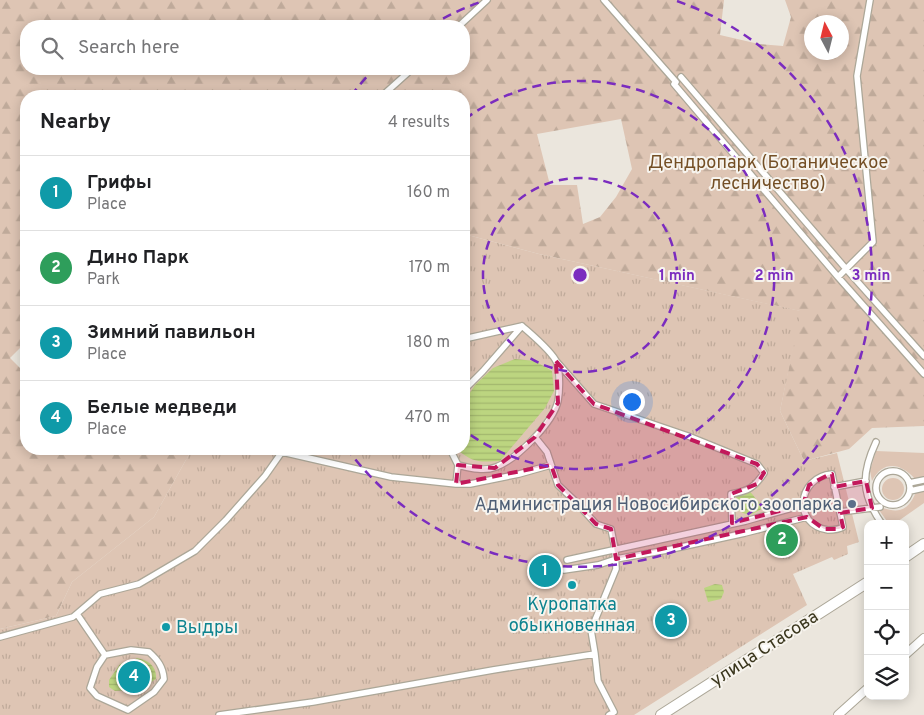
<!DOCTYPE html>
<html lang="en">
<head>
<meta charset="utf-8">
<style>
	:root { --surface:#fff; --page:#f2f2f2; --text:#202124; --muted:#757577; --line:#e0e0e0; --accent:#db2777 }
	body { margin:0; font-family:Overpass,sans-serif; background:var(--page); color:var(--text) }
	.controls { position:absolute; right:15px; bottom:15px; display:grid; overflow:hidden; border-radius:10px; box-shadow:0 2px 12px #0003 }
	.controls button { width:45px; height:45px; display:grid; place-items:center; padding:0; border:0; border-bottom:1px solid var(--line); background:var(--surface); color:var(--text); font:25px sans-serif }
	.compass { position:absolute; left:804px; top:15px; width:45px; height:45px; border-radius:50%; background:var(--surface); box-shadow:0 2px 12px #0003; rotate:353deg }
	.you { position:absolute; left:631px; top:401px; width:18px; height:18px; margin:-12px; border:4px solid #fff; border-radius:50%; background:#1a73e8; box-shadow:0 0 0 8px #1a73e833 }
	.badge { display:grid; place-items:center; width:32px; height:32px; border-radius:50%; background:var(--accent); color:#fff; font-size:16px; font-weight:700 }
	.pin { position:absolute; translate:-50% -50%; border:2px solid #fff; box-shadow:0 1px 5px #0006 }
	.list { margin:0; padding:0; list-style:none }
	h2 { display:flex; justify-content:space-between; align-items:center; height:65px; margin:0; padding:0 20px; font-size:21px }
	h2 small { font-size:16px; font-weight:400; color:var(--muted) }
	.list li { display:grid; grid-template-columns:32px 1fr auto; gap:15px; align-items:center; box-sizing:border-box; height:75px; padding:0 20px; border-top:1px solid var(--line) }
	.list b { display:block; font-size:19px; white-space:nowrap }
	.list p { margin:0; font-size:16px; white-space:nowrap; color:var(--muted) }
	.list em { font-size:16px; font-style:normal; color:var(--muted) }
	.icon { flex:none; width:28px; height:28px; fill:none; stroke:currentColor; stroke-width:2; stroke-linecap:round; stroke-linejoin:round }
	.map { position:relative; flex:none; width:924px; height:715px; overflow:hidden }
	.search { position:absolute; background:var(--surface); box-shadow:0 2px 12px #0003; left:20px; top:20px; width:450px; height:55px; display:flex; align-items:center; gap:12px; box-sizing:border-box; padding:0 18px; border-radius:20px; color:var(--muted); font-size:19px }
	.panel { position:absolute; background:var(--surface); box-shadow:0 2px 12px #0003; left:20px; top:90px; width:450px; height:365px; border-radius:20px }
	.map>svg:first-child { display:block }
	.green { fill:#dec5b4 }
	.forest { fill:url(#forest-firs); fill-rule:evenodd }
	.park { fill:url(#park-tufts) }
	.water { fill:url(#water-rules) }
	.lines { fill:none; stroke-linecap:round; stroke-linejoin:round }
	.pedestrian-casing { stroke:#aca798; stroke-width:8 }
	.minor-casing { stroke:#aca798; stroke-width:10 }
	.tertiary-casing { stroke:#aca798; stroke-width:12 }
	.pedestrian { stroke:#fff; stroke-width:5.5 }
	.minor { stroke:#fff; stroke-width:8 }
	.tertiary { stroke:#fff; stroke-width:10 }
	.marked { fill:#c2185b; fill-opacity:0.2; stroke:#c2185b; stroke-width:4; stroke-dasharray:10 6; stroke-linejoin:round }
	.ring { fill:none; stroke:#7b2cbf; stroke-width:2.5; stroke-dasharray:9 6 }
	.service-dot { fill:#5c6f8a; stroke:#f7f4ee; stroke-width:2 }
	.culture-dot { fill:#0f9aa8; stroke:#f7f4ee; stroke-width:2 }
	.labels { text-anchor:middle; stroke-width:4; stroke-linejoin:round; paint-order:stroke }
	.park-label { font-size:18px; fill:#744f25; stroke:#f7f4ee }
	.service-label { font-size:18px; fill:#4e5e75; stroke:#f7f4ee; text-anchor:end }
	.culture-label { font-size:18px; fill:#0d838f; stroke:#f7f4ee }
	.street-label { font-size:18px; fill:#3b371e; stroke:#f7f4ee }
	.centre { fill:#7b2cbf; stroke:#f7f4ee; stroke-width:2.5 }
	.ring-label { font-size:15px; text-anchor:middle; font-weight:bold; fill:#7b2cbf; stroke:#f7f4ee; stroke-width:4; stroke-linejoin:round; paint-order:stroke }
</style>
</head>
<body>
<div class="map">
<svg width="924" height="715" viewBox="0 0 924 715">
	<defs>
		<pattern id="forest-firs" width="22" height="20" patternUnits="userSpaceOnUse" patternTransform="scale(1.25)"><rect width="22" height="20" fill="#dec5b4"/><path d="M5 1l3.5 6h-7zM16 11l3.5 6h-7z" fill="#bfaa9a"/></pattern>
		<pattern id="park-tufts" width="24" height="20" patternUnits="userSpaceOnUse" patternTransform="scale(1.25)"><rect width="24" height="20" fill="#dec5b4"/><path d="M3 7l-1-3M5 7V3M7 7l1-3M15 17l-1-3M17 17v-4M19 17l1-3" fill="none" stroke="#bfaa9a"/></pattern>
		<pattern id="water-rules" width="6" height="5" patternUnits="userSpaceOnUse" patternTransform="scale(1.25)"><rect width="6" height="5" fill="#bcd580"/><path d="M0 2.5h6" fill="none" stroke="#a2b76e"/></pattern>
	</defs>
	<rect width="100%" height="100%" fill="#ebe6dd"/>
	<path class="green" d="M876 451 924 453V478L915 479C901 463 883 460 872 481L870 471Z
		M882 489a11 11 0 1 1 22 0a11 11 0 1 1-22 0Z
		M924 491V503L894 524H889L879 510 880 507C899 514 908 511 916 492Z"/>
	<path class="forest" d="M0 0H724L720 35 759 44 783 46 791 17 785 0H924V426L872 428 849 449 804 461 780 411 800 311 539 254 464 234V96H26V342L10 358 26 374V449H192L154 517 72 582 56 616 0 629ZM812 22H842V52H812ZM26 26H464V69H26ZM621 119 632 169 616 197 600 217 583 224 577 185H550L537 134Z"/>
	<path class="park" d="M464 234 539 254 801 311 780 411 804 461 837 453 859 542 847 546 848 554 834 560 832 557 793 574 807 605 634 715H0V629L56 616 72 582 154 517 192 449H464Z"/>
	<path class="water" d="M515 359 535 361 552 371 554 391 545 408 500 461C478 462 474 463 456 449H464V402L475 385 493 368Z
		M749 491C754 495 755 499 760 503L764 499H770L774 504C754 508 754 524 733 506L737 495Z
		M715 584 722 585 724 592 721 599 708 602 704 588Z
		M137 658C148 660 157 666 156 679L148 684 142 693 133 694 128 690 115 691 109 687V680L120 664 131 662Z"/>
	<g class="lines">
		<g class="pedestrian-casing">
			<path id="pedestrian" d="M604 0 676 82
				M870 0 857 76 873 242 838 277 924 374
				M459 26 487 0
				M681 77 847 270 924 356
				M674 84 838 277
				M382 96 412 69
				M464 339 522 326
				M556 361 594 404 688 436 757 464 764 473C754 488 748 491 731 494L732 523
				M876 442C861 474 861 494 882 524
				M450 449 458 465C470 468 484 472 496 467 517 459 553 423 558 401 560 390 560 373 557 363 553 352 531 334 522 326L483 371 464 390
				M282 452 391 477 456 484H470L519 474 551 465
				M876 488a17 17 0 1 1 34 0a17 17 0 1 1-34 0Z
				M832 474 843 527C838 530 833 530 828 530 792 525 797 477 832 474Z
				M909 483 924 480
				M456 484 458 465
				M834 487 866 481
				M910 491 924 488
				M840 512 880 507
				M567 560 746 521 803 505
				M564 570 598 565 616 559 667 550 745 533 807 517
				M77 614 105 655
				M0 637 73 617 100 594 139 584 195 551 226 520 265 476 284 449
				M131 650 149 652C158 660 163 667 164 679L154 692 128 710 97 696 90 688 97 667 105 655Z
				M595 654 598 681 614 712 609 715
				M219 715 313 702 493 670 595 654 591 630 616 569 615 549 611 529 596 524 574 500 558 485 547 452 535 437"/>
		</g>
		<g class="minor-casing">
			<path id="minor" d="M905 655 924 638
				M838 715 868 688"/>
		</g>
		<g class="tertiary-casing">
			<path id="tertiary" d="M905 557 924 544
				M661 715 868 582"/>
		</g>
		<use href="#pedestrian" class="pedestrian"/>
		<use href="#minor" class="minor"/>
		<use href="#tertiary" class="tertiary"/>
	</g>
	<path class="marked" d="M556 361 594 404 757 464 764 473 757 484 731 494 732 523 803 505 809 485 828 475 832 474 834 487 866 481 872 508 840 513 843 527 839 529H824L807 517 616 559 611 529 596 524 558 485 551 465 456 484 458 465 495 468 535 437 558 403Z"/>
	<g class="ring">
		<circle cx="580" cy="275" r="97"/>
		<path d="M465 119A194 194 0 1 1 465 431"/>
		<path d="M351 96A291 291 0 0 1 374 69M430 26A291 291 0 0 1 483 1M677 1A291 291 0 1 1 348 450"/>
	</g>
	<circle class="service-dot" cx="852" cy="504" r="5"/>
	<g class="culture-dot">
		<circle cx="572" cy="585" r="5"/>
		<circle cx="166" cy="627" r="5"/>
	</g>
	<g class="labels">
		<g class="park-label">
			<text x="768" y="168">Дендропарк (Ботаническое<tspan x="768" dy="21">лесничество)</tspan></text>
		</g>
		<g class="service-label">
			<text x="842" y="510">Администрация Новосибирского зоопарка</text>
		</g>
		<g class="culture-label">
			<text x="572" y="610">Куропатка<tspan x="572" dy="21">обыкновенная</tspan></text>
			<text x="176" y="633" text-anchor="start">Выдры</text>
		</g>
		<g class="street-label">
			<text transform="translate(764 648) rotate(-33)" y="6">улица Стасова</text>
		</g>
	</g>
	<circle cx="580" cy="275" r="8" class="centre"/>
	<g class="ring-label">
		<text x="677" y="280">1 min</text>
		<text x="774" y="280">2 min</text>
		<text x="871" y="280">3 min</text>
	</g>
</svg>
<div class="controls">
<button>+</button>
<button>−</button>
<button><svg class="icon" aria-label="locate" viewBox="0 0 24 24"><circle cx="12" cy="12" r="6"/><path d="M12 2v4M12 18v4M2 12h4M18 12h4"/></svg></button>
<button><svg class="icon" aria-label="layers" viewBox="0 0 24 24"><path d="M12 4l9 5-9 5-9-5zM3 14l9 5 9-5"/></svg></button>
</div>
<svg class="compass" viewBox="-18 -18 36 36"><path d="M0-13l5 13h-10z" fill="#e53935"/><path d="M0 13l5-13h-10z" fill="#757577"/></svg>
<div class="you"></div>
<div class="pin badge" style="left:545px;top:571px;background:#0f9aa8">1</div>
<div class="pin badge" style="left:782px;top:540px;background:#2e9e5b">2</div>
<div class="pin badge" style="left:671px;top:621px;background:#0f9aa8">3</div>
<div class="pin badge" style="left:134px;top:677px;background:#0f9aa8">4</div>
<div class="search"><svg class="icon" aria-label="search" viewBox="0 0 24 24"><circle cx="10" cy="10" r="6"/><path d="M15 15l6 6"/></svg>Search here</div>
<section class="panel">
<h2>Nearby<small>4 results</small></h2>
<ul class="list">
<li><span class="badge" style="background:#0f9aa8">1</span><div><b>Грифы</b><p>Place</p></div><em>160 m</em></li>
<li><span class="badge" style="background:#2e9e5b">2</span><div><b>Дино Парк</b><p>Park</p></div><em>170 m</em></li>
<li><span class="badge" style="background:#0f9aa8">3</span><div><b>Зимний павильон</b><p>Place</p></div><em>180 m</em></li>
<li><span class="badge" style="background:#0f9aa8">4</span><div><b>Белые медведи</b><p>Place</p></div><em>470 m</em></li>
</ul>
</section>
</div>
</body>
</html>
